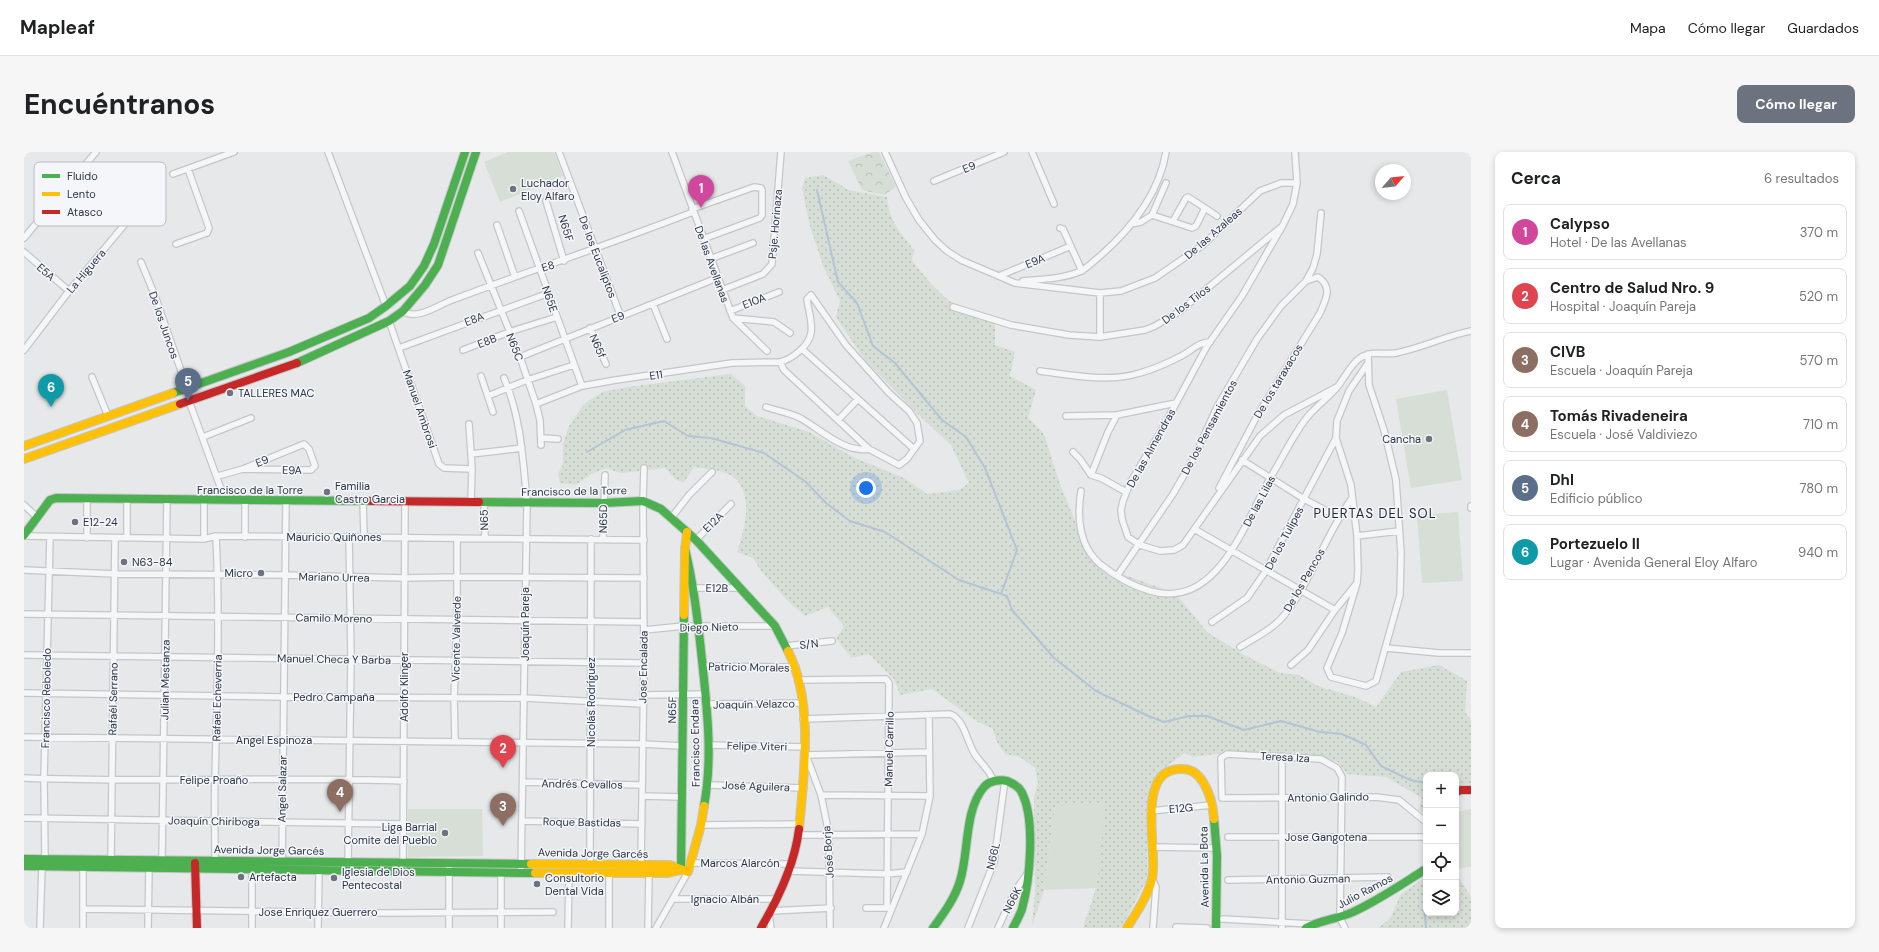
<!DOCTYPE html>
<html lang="es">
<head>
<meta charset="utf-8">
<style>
	:root { --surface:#fff; --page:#f6f6f6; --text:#202124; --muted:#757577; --line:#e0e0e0; --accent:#6c737f }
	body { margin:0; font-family:"DM Sans",sans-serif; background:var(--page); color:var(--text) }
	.controls { position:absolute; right:12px; bottom:12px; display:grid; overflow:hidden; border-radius:8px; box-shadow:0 2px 6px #0003 }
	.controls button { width:36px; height:36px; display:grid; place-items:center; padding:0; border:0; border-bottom:1px solid var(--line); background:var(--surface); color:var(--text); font:20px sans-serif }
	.compass { position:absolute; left:1351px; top:12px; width:36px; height:36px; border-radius:50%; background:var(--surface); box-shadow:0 2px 6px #0003; rotate:62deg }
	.you { position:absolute; left:842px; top:336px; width:14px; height:14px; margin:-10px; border:3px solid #fff; border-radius:50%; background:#1a73e8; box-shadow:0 0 0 6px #1a73e833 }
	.badge { display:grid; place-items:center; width:26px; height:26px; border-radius:50%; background:var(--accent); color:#fff; font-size:13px; font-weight:700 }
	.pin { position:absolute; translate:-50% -33px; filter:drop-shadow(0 1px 2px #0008) }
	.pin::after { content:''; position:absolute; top:21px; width:14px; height:12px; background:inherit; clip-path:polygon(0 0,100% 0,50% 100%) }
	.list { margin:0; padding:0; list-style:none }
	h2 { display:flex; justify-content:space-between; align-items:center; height:52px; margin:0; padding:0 16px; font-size:17px }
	h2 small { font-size:13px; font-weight:400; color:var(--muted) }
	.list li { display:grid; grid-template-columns:26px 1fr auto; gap:12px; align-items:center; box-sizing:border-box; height:56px; margin:0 8px 8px; padding:0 8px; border:1px solid var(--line); border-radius:8px }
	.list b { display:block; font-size:15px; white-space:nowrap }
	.list p { margin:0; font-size:13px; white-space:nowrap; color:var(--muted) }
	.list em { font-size:13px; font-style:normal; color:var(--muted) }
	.icon { flex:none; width:22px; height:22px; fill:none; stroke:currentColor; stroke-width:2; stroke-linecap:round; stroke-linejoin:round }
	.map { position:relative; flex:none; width:1447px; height:776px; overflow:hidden; border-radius:8px }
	header { display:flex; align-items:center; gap:24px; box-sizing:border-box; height:56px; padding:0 20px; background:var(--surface); border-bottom:1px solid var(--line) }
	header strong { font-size:19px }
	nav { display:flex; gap:22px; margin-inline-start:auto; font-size:14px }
	.intro { display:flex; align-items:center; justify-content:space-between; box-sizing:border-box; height:96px; padding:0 24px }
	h1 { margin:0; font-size:28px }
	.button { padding:10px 18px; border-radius:8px; background:var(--accent); color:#fff; font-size:14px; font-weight:700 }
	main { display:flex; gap:24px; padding:0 24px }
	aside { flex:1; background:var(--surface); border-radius:8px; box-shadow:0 2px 6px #0003 }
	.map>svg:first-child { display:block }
	.grass { fill:url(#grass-dots) }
	.park { fill:url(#park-crowns) }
	.garden { fill:#d6ded6 }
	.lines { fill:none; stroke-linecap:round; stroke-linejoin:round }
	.stream { stroke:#b4c4d5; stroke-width:2 }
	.street-casing { stroke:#c4c6c8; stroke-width:8 }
	.fast-casing { stroke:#c4c6c8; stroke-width:10 }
	.slow-casing { stroke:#c4c6c8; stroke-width:10 }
	.jam-casing { stroke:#c4c6c8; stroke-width:10 }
	.street { stroke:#f5f6f7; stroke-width:5.5 }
	.fast { stroke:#4caf50; stroke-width:8 }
	.slow { stroke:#ffc107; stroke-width:8 }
	.jam { stroke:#c62828; stroke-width:8 }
	.poi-dot { fill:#6c737f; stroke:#f4f6f9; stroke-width:1.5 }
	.labels { text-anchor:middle; stroke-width:3; stroke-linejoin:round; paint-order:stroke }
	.street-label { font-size:11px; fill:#2b3445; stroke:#f4f6f9 }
	.poi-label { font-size:11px; fill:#2b3445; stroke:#f4f6f9; text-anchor:start }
	.quarter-label { font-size:13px; letter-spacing:1px; fill:#1d2536; stroke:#f4f6f9 }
	.key { fill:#f4f6f9; stroke:#b8bcc3; stroke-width:1 }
	.key-label { font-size:11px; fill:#2b3445 }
</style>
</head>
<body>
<header>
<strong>Mapleaf</strong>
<nav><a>Mapa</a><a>Cómo llegar</a><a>Guardados</a></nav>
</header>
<div class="intro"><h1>Encuéntranos</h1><a class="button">Cómo llegar</a></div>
<main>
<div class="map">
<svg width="1447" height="776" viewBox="0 0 1447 776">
	<defs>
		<pattern id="grass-dots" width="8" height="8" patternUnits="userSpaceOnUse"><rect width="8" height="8" fill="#d6ded6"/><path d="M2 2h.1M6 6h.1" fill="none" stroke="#b8bfb9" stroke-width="1.8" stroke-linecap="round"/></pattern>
		<pattern id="park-crowns" width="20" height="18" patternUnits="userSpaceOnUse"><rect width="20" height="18" fill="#d6ded6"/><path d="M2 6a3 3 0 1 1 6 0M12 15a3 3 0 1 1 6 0" fill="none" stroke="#b8bfb9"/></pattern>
	</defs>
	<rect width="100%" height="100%" fill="#e6e8ea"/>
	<path class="grass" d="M799 23 825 38 863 45C865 69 876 80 890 98L888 109 908 133 925 149 971 168V193L991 200 986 224 1012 238 1004 266 1020 282 1037 335 1063 398 1095 421 1151 441 1183 480 1220 503 1256 521 1275 523 1294 534 1334 546 1352 555 1377 520 1415 513 1443 529 1441 560 1447 568V635L1440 633 1432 636V623H1402V663L1395 657 1398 646 1362 625 1323 622 1314 610 1295 606 1199 601 1169 605 1161 601 1135 620 1122 657 1124 726 1097 776H1059L1072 736 1081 651 1031 654 1020 738 1008 774 1011 740 1010 645 1014 631 1011 616 996 605 981 602 973 590 969 577 954 570 908 537 876 543 870 527 845 502 827 506 812 486 820 475 804 455 781 464 763 448 737 419 729 406 713 400C720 378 730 347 712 327 703 318 683 317 670 315L660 330 652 328 641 316 597 321 582 316 568 322 551 333 536 331 534 322 539 312V292L545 274 560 252 578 240 604 235 707 222 721 234V254L733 264 785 280 831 306 880 326 903 342 935 338 945 331 927 293 899 267 841 208 812 165 816 149 800 116 786 74 778 37 781 26Z
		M1432 721 1447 745V776H1354L1366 767 1377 742 1402 725V761H1432Z"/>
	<path class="park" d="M849 0H855L872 35 860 43 838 38 824 9Z"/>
	<path class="garden" d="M484 0H530L539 24 476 50 460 10Z
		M1423 238 1438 328 1387 336 1372 247Z
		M1434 360 1439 429 1398 431 1393 363Z
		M1082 651 1072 736 1020 738 1031 654Z
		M384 657H458L459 704 384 705Z
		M1447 657V715L1433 717 1432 660Z"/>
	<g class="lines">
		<path class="stream" d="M793 38 814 130 833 151 849 194 871 211 918 268 942 285 961 316 993 398 977 442
			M563 300 601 278 640 269 664 284 687 286 740 301 782 330 802 351 826 369 861 380 935 428 983 444 988 458 1030 506 1072 539 1122 563 1140 570 1165 564H1183L1220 578 1257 569 1296 580 1318 582 1342 593 1357 614 1386 628 1402 631
			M1402 776 1400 754 1402 752"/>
		<g class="street-casing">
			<path id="street" d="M304 0 362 154
				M535 0 597 165
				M648 0 709 166 743 199
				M861 0 882 46 895 68 911 88 923 99 937 108 991 131 1076 141 1097 139 1131 126 1179 93 1236 39 1257 31H1273
				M1008 0 1030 52
				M1271 0 1273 31 1269 52 1259 73 1218 144 1183 194 1136 281 1106 331 1099 349 1097 358 1098 367 1104 385 1116 393 1136 399 1150 398 1159 393 1236 284 1260 263 1313 235
				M149 22 210 0
				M910 29 980 0
				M522 49 540 109
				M1181 56 1193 64
				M668 57 730 35 737 36 738 38V63L736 66 679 87
				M495 59 558 234
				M1128 63 1142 31
				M1107 72 1117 70 1128 63 1168 76 1172 74 1181 56 1164 45 1162 46 1149 69
				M473 73 491 125
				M1036 76 1039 77 1058 119
				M0 86 72 0
				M152 92 183 81 185 76 164 17
				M0 100 45 139
				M454 101 496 205 512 252 516 268 517 293
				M686 107 729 91
				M117 110 131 144 163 236
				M975 124 1047 94
				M999 129C1018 127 1039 127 1057 119 1063 116 1070 109 1076 104 1108 76 1135 42 1142 0
				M698 138 739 122 748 112 757 0
				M629 152 643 187
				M929 155 987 173 1045 183 1076 185 1121 178 1131 174 1156 159 1256 76
				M379 159C393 169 414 153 428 148 508 118 589 91 669 60
				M706 159 755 140
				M709 166 750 170 766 181
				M365 169 415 312 420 316 448 317
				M566 176 582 212
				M1076 185V141
				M375 196 525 141
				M778 197 890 297
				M0 198 45 139 127 41
				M439 198 485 180 533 165
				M496 205 693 126
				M1344 211 1325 239 1313 269 1312 286 1327 333 1333 384 1334 418 1333 431 1318 481 1303 516 1307 525 1342 534 1352 529 1376 443 1377 401 1372 328 1360 278 1345 233 1344 202
				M1016 219C1048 223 1084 231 1116 221 1130 217 1146 210 1159 203 1168 198 1175 190 1186 190
				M457 224 469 260
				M68 225 84 264
				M480 226C497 265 499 308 503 351L497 721
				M464 244 503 228 550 213
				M165 249 201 348
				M512 252 558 234 592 228 708 211 756 210C768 207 785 194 787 181 789 171 784 157 783 147L787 143 822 193 865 241 885 259 893 271 896 289 883 307 875 313 845 297 760 218 756 210
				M742 255C754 259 768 261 778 267 798 279 821 301 845 297
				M1042 264 1093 263 1152 251
				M815 267 834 247
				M445 272 448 317 447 350
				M179 285 227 266
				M517 286 534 287
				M1049 300 1056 307 1067 323 1077 326 1102 340
				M447 302 498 296
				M1218 308 1280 347 1314 365
				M1067 323 1084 280 1093 263
				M194 324 219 317 280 292 285 297 291 314 287 318 219 317
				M1195 336 1233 264 1296 161C1302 147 1309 135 1294 125L1282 129
				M1057 339C1053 365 1055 394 1076 412 1091 424 1108 434 1126 439 1195 459 1221 368 1248 323 1259 305 1272 277 1286 262 1295 252 1306 244 1314 234 1321 225 1327 212 1336 206 1347 198 1360 203 1372 201 1398 196 1421 184 1447 179
				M63 347V386
				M180 348V387
				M339 349 340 384
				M460 350 461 386
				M0 353 13 365
				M1447 354V356
				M648 365 665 343 688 320
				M1172 378 1311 458
				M0 384 180 387 192 384 620 388
				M1333 384 1375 379
				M221 385V349
				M103 386V347
				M579 387 581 323
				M672 388 707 352
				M0 418 91 422 260 423 380 426 432 425 620 426
				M1093 424 1149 342 1171 304 1193 255 1233 187 1257 154 1282 129 1289 116 1293 102 1297 61
				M670 436H715
				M0 462 620 470
				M1188 470 1223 446 1241 420 1312 286
				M620 478 660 474H751
				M762 494 808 489
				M1216 495C1232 485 1251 476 1262 461 1289 425 1302 382 1328 346
				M1362 496 1415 501H1447
				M0 503 620 511
				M1267 513 1284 498 1311 458 1333 431
				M679 514 772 515
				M775 528 862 527 865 531 863 756
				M0 541 260 545 500 546 619 552
				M619 543 682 542
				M683 552 778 551
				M779 567 926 562C941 567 943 592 952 604 960 615 964 616 970 629
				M0 585C206 588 412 589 618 592L658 594
				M431 589 430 546 433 468V386
				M684 593 782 595
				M1258 604V776
				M0 626C126 631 253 624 380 629
				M499 630 618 633
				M684 633 780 636
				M797 643 906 644
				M618 644 658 645
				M1126 659 1188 653
				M0 666 379 672
				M499 669 618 672
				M677 673 775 672
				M774 683 898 682
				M1204 685H1401
				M1128 695 1192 696
				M21 707 20 626 26 385
				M87 707 91 386
				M138 707 143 348
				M191 708C191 681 190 654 191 627 193 546 196 465 192 384
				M258 710 262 349
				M324 710 327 507 325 384
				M666 711 765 712
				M566 712 567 387
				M617 713 620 511 619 349 620 316
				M764 719 863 722 883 720
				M379 720 381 350
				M477 721V776
				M1128 726 1132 735 1129 776
				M1204 728 1364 725
				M649 747H753
				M842 756H866
				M59 757 361 761 529 760
				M747 759 807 756
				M745 762 747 776
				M1199 767 1287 772
				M1152 775 1183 776
				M16 776 18 714
				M59 776V715
				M124 776 125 716
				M228 776V717
				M294 776 295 718
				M425 776V711
				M544 776 545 721
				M585 776V721
				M624 776 625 722
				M632 776 664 720
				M806 776 805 682 797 643 782 603 905 600
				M860 776 898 682 906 644 905 563
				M944 776 970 710 981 628
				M974 776 991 739 1003 722
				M1321 776 1316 766 1318 625 1313 616 1297 607 1203 602 1197 606 1198 646 1352 645 1375 648 1402 670"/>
		</g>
		<g class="fast-casing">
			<path id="fast" d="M273 211 365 169 379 159 401 133 414 113 452 0
				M149 241 265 200 345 166 362 154 386 134 400 114 410 92 441 0
				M455 350 579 351 619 349 637 357 672 388 751 474 764 499
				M0 383 26 348 32 346 347 349
				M661 397C670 434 674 470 678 508 683 556 689 606 680 654
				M1190 667 1193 704 1192 776
				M0 707 507 712
				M0 714 511 721
				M657 718 660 463
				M909 776C920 761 931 746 936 729 945 701 940 658 960 635 965 629 975 627 983 629 988 631 994 634 997 639 1012 666 1006 728 998 757 996 763 992 770 989 776
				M1282 776C1296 768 1314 767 1329 760 1355 748 1378 732 1402 717"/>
		</g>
		<g class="slow-casing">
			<path id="slow" d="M0 294 149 241
				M0 307 156 252
				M660 463 661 397 663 380
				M764 499C790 550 780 622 775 677
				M507 712 646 713 664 720 677 673 680 654
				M511 721H644L657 718
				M1103 776C1112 761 1124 744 1128 727 1135 701 1109 614 1159 617 1168 617 1174 622 1179 630 1186 641 1189 654 1190 667"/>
		</g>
		<g class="jam-casing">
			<path id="jam" d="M156 252 273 211
				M347 349 455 350
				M1432 640 1437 638H1447
				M171 711 173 776
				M737 776C754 747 771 711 775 677"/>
		</g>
		<use href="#street" class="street"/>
		<use href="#fast" class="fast"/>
		<use href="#slow" class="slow"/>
		<use href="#jam" class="jam"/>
	</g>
	<g class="poi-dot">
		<circle cx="489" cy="37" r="4"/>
		<circle cx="206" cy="241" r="4"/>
		<circle cx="1405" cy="287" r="4"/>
		<circle cx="303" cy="340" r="4"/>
		<circle cx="51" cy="370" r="4"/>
		<circle cx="100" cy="410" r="4"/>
		<circle cx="237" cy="421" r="4"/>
		<circle cx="421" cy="681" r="4"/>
		<circle cx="217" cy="725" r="4"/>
		<circle cx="310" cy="726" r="4"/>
		<circle cx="513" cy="732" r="4"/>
	</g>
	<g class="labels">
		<g class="street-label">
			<text transform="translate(945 15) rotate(-23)" y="4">E9</text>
			<text transform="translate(751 72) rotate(-85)" y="4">Psje. Horinaza</text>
			<text transform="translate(542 76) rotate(73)" y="4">N65F</text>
			<text transform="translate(1189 81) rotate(-41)" y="4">De las Azaleas</text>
			<text transform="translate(574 105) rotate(69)" y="4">De los Eucaliptos</text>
			<text transform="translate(1011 109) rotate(-22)" y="4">E9A</text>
			<text transform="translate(688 112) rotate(70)" y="4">De las Avellanas</text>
			<text transform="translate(524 114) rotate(-18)" y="4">E8</text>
			<text transform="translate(62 119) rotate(-50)" y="4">La Higuera</text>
			<text transform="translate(22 120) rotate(41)" y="4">E5A</text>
			<text transform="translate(526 147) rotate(71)" y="4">N65E</text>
			<text transform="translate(730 149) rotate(-21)" y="4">E10A</text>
			<text transform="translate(1162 152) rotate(-37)" y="4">De los Tilos</text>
			<text transform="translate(594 165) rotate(-21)" y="4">E9</text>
			<text transform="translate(450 167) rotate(-21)" y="4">E8A</text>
			<text transform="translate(140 173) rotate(71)" y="4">De los Juncos</text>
			<text transform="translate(463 189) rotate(-21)" y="4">E8B</text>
			<text transform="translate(574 194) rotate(66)" y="4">N65f</text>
			<text transform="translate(491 195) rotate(69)" y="4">N65C</text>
			<text transform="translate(632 223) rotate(-8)" y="4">E11</text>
			<text transform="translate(1254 229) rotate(-59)" y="4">De los taraxacos</text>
			<text transform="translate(396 257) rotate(71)" y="4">Manuel Ambrosi</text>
			<text transform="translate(1185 275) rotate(-62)" y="4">De los Pensamientos</text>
			<text transform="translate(1127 296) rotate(-61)" y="4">De las Almendras</text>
			<text transform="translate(238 309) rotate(-23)" y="4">E9</text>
			<text transform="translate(268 318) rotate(1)" y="4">E9A</text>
			<text x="226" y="342">Francisco de la Torre</text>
			<text transform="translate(550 339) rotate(-1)" y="4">Francisco de la Torre</text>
			<text transform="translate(1235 349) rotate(-62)" y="4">De las Lilas</text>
			<text transform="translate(579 367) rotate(-89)" y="4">N65D</text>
			<text transform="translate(460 368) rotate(-92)" y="4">N65</text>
			<text transform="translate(689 370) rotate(-45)" y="4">E12A</text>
			<text x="310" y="389">Mauricio Quiñones</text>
			<text transform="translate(1260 386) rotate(-62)" y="4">De los Tulipes</text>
			<text transform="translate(310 425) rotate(1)" y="4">Mariano Urrea</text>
			<text transform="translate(1280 428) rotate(-60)" y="4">De los Pencos</text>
			<text transform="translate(693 436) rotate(1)" y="4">E12B</text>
			<text transform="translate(310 466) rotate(1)" y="4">Camilo Moreno</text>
			<text transform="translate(501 472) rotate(-90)" y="4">Joaquín Pareja</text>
			<text transform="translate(685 475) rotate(-1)" y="4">Diego Nieto</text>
			<text transform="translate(432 487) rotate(-89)" y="4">Vicente Valverde</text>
			<text transform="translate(785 492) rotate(-6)" y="4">S/N</text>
			<text transform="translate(310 507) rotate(1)" y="4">Manuel Checa Y Barba</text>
			<text transform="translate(619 515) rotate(-89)" y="4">Jose Encalada</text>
			<text transform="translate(725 515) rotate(1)" y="4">Patricio Morales</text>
			<text transform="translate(141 528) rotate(-89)" y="4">Julian Mestanza</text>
			<text transform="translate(380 535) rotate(-90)" y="4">Adolfo Klinger</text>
			<text x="310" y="549">Pedro Campaña</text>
			<text transform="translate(22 546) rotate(-89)" y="4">Francisco Reboledo</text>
			<text transform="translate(193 546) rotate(-89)" y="4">Rafael Echeverria</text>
			<text transform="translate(89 547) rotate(-89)" y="4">Rafaél Serrano</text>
			<text transform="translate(567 550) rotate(-90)" y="4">Nicolás Rodríguez</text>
			<text transform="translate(730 552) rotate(-1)" y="4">Joaquín Velazco</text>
			<text transform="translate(648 558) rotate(-89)" y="4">N65F</text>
			<text x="250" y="592">Angel Espinoza</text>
			<text transform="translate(671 591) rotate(-91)" y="4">Francisco Endara</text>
			<text transform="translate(733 594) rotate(1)" y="4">Felipe Viteri</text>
			<text transform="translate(865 597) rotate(-89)" y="4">Manuel Carrillo</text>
			<text transform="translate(1261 605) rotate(3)" y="4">Teresa Iza</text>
			<text x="190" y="632">Felipe Proaño</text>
			<text transform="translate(558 632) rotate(1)" y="4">Andrés Cevallos</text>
			<text transform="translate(732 634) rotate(2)" y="4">José Aguilera</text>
			<text transform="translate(258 637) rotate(-89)" y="4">Angel Salazar</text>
			<text transform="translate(1304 645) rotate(-1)" y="4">Antonio Galindo</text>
			<text transform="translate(1157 656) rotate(-5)" y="4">E12G</text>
			<text transform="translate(190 669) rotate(1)" y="4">Joaquín Chiriboga</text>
			<text transform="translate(558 670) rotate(1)" y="4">Roque Bastidas</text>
			<text x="1302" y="689">Jose Gangotena</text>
			<text transform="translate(245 698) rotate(1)" y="4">Avenida Jorge Garcés</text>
			<text transform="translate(804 700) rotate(-94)" y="4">José Borja</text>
			<text transform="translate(569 701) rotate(1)" y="4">Avenida Jorge Garcés</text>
			<text transform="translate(969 704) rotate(-77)" y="4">N66L</text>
			<text x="716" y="715">Marcos Alarcón</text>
			<text transform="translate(1180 715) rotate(-91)" y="4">Avenida La Bota</text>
			<text transform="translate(1284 727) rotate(-1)" y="4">Antonio Guzman</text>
			<text transform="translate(1341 739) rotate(-28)" y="4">Julio Ramos</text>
			<text x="701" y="751">Ignacio Albán</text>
			<text transform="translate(988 748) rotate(-63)" y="4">N66K</text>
			<text x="294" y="764">Jose Enriquez Guerrero</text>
		</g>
		<g class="poi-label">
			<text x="497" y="35">Luchador<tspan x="497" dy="13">Eloy Alfaro</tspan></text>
			<text x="214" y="245">TALLERES MAC</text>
			<text x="1397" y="291" text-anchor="end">Cancha</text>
			<text x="311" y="338">Familia<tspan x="311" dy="13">Castro Garcia</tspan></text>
			<text x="59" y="374">E12-24</text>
			<text x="108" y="414">N63-84</text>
			<text x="229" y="425" text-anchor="end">Micro</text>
			<text x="413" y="679" text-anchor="end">Liga Barrial<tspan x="413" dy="13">Comite del Pueblo</tspan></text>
			<text x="318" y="724">Iglesia de Dios<tspan x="318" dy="13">Pentecostal</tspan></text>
			<text x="225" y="729">Artefacta</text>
			<text x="521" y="730">Consultorio<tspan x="521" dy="13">Dental Vida</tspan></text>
		</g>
		<g class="quarter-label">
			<text x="1351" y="366">PUERTAS DEL SOL</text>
		</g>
	</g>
	<rect x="10" y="10" width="132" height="64" rx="6" class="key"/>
	<rect x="18" y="22" width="18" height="4" fill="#4caf50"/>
	<rect x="18" y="40" width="18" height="4" fill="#ffc107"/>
	<rect x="18" y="58" width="18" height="4" fill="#c62828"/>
	<g class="key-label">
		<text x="43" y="28">Fluido</text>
		<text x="43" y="46">Lento</text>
		<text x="43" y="64">Atasco</text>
	</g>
</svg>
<div class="controls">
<button>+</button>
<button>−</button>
<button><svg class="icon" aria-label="locate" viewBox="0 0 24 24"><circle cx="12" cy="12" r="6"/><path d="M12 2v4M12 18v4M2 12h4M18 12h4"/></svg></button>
<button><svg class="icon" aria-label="layers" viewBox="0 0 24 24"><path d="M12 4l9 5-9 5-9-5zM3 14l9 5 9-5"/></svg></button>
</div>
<svg class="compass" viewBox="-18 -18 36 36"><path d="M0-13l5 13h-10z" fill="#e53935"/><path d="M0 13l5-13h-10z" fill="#757577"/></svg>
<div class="you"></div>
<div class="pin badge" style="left:677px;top:56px;background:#d1479c">1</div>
<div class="pin badge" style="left:479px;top:616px;background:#e0444e">2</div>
<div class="pin badge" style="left:479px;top:674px;background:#8d6e63">3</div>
<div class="pin badge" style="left:316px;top:660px;background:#8d6e63">4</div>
<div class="pin badge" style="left:164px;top:249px;background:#5c6f8a">5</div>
<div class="pin badge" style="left:27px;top:255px;background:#0f9aa8">6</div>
</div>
<aside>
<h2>Cerca<small>6 resultados</small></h2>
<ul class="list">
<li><span class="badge" style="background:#d1479c">1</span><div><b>Calypso</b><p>Hotel · De las Avellanas</p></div><em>370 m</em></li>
<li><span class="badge" style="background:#e0444e">2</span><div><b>Centro de Salud Nro. 9</b><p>Hospital · Joaquín Pareja</p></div><em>520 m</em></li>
<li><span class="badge" style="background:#8d6e63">3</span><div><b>CIVB</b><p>Escuela · Joaquín Pareja</p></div><em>570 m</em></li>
<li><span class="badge" style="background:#8d6e63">4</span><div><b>Tomás Rivadeneira</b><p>Escuela · José Valdiviezo</p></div><em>710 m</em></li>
<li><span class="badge" style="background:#5c6f8a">5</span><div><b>Dhl</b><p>Edificio público</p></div><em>780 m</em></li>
<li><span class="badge" style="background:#0f9aa8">6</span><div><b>Portezuelo II</b><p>Lugar · Avenida General Eloy Alfaro</p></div><em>940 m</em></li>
</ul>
</aside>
</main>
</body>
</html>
